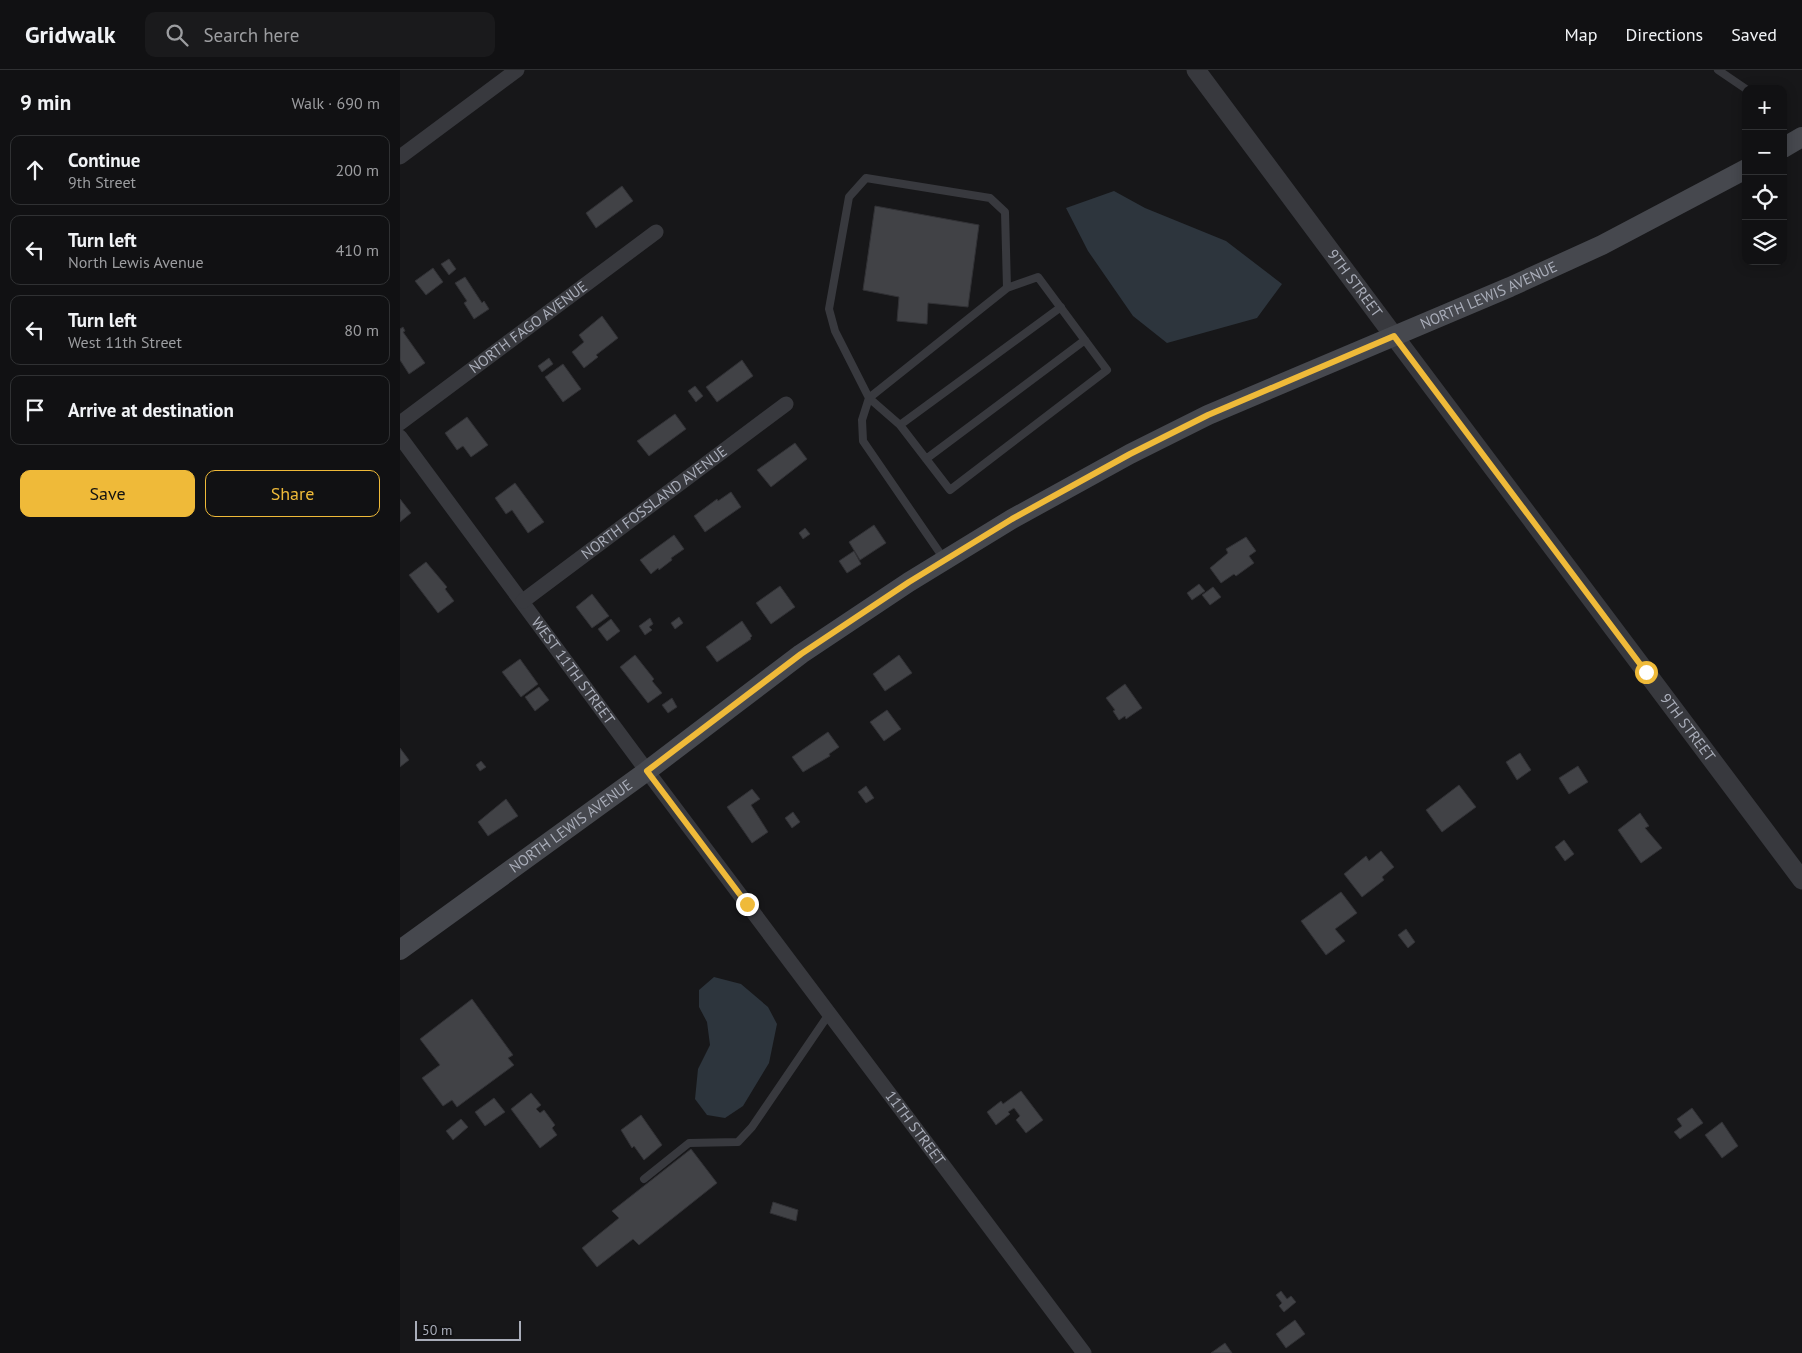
<!DOCTYPE html>
<html lang="en">
<head>
<meta charset="utf-8">
<style>
	:root { --surface:#111113; --page:#1a1a1c; --text:#f1f3f6; --muted:#9c9da0; --line:#303133; --accent:#efba39 }
	body { margin:0; font-family:"PT Sans",sans-serif; background:var(--page); color:var(--text) }
	.controls { position:absolute; right:15px; top:15px; display:grid; overflow:hidden; border-radius:10px; box-shadow:0 2px 12px #0003 }
	.controls button { width:45px; height:45px; display:grid; place-items:center; padding:0; border:0; border-bottom:1px solid var(--line); background:var(--surface); color:var(--text); font:25px sans-serif }
	.scale { position:absolute; left:15px; bottom:12px; width:106px; box-sizing:border-box; padding-left:5px; border:2px solid #a9adb9; border-top:0; font-size:14px; line-height:18px; white-space:nowrap; color:#a9adb9; -webkit-text-stroke:4px #121214; paint-order:stroke }
	.stop { position:absolute; width:15px; height:15px; margin:-11px; border:4px solid #efba39; border-radius:50%; background:#fff }
	.stop.end { background:#efba39; border-color:#fff; box-shadow:0 1px 5px #0008 }
	.list { margin:0; padding:0; list-style:none }
	h2 { display:flex; justify-content:space-between; align-items:center; height:65px; margin:0; padding:0 20px; font-size:21px }
	h2 small { font-size:16px; font-weight:400; color:var(--muted) }
	.list li { display:grid; grid-template-columns:32px 1fr auto; gap:15px; align-items:center; box-sizing:border-box; height:70px; margin:0 10px 10px; padding:0 10px; border:1px solid var(--line); border-radius:10px }
	.list b { display:block; font-size:19px; white-space:nowrap }
	.list p { margin:0; font-size:16px; white-space:nowrap; color:var(--muted) }
	.list em { font-size:16px; font-style:normal; color:var(--muted) }
	.actions { display:flex; gap:10px; padding:15px 20px }
	.actions a { flex:1; padding:11px 0; border:1px solid var(--accent); border-radius:10px; text-align:center; font-size:18px; color:var(--accent) }
	.actions .main { background:var(--accent); color:#111 }
	.icon { flex:none; width:28px; height:28px; fill:none; stroke:currentColor; stroke-width:2; stroke-linecap:round; stroke-linejoin:round }
	.map { position:relative; flex:none; width:1402px; height:1283px; overflow:hidden }
	header { display:flex; align-items:center; gap:30px; box-sizing:border-box; height:70px; padding:0 25px; background:var(--surface); border-bottom:1px solid var(--line) }
	header strong { font-size:24px }
	nav { display:flex; gap:28px; margin-inline-start:auto; font-size:18px }
	.search { width:350px; height:45px; background:var(--page); display:flex; align-items:center; gap:12px; box-sizing:border-box; padding:0 18px; border-radius:10px; color:var(--muted); font-size:19px }
	main { display:flex }
	aside { flex:1; background:var(--surface) }
	.map>svg:first-child { display:block }
	.water { fill:#2d353d }
	.building { fill:#414246; stroke:#313135 }
	.lines { fill:none; stroke-linecap:round; stroke-linejoin:round }
	.service { stroke:#38393e; stroke-width:8 }
	.minor { stroke:#38393e; stroke-width:15 }
	.tertiary { stroke:#38393e; stroke-width:19 }
	.secondary { stroke:#46484e; stroke-width:20 }
	.route { stroke:#efba39; stroke-width:6 }
	.labels { text-anchor:middle; stroke-width:5; stroke-linejoin:round; paint-order:stroke }
	.street-label { font-size:15px; fill:#a9adb9; stroke:#121214 }
</style>
</head>
<body>
<header>
<strong>Gridwalk</strong>
<div class="search"><svg class="icon" aria-label="search" viewBox="0 0 24 24"><circle cx="10" cy="10" r="6"/><path d="M15 15l6 6"/></svg>Search here</div>
<nav><a>Map</a><a>Directions</a><a>Saved</a></nav>
</header>
<main>
<aside>
<h2>9 min<small>Walk · 690 m</small></h2>
<ul class="list">
<li><svg class="icon" aria-label="ahead" viewBox="0 0 24 24"><path d="M12 20V5M6 11l6-6 6 6"/></svg><div><b>Continue</b><p>9th Street</p></div><em>200 m</em></li>
<li><svg class="icon" aria-label="left" viewBox="0 0 24 24"><path d="M17 20v-9H6M10 6l-5 5 5 5"/></svg><div><b>Turn left</b><p>North Lewis Avenue</p></div><em>410 m</em></li>
<li><svg class="icon" aria-label="left" viewBox="0 0 24 24"><path d="M17 20v-9H6M10 6l-5 5 5 5"/></svg><div><b>Turn left</b><p>West 11th Street</p></div><em>80 m</em></li>
<li><svg class="icon" aria-label="arrive" viewBox="0 0 24 24"><path d="M6 21V4h12l-3 4 3 4H6"/></svg><div><b>Arrive at destination</b></div></li>
</ul>
<div class="actions"><a class="main">Save</a><a>Share</a></div>
</aside>
<div class="map">
<svg width="1402" height="1283" viewBox="0 0 1402 1283">
	<rect width="100%" height="100%" fill="#171719"/>
	<path class="water" d="M714 121 745 138 826 171 882 214 857 248 767 273 733 246 688 181 666 138Z
		M314 907 341 914 368 937 377 954 369 993 343 1036 325 1048 307 1045 295 1029 298 999 310 975 307 952 299 937V920Z"/>
	<path class="building" d="M222 116 233 131 196 158 186 143Z
		M475 136 579 155 568 237 528 233 527 254 497 251 499 227 463 220Z
		M49 189 56 199 49 205 41 194Z
		M33 198 43 212 26 225 15 211Z
		M65 207 82 233 84 231 89 239 74 249 64 233 67 231 55 213Z
		M202 246 218 268 196 285 198 287 184 298 172 282 184 272 179 265Z
		M3 257 5 261 3 262 25 293 9 304 0 290V259Z
		M149 288 153 294 142 302 138 296Z
		M342 290 353 306 317 332 306 317Z
		M163 294 181 319 163 332 145 307Z
		M295 316 303 326 296 332 288 321Z
		M275 344 286 359 249 386 237 371Z
		M67 347 88 375 71 387 63 376 57 380 45 363Z
		M395 373 407 389 371 417 357 400Z
		M115 413 144 452 128 463 112 440 106 444 95 428Z
		M331 422 341 437 305 462 294 446 317 429 318 431Z
		M0 429 11 443 0 452Z
		M474 455 486 473 460 490 449 472Z
		M405 458 410 464 403 469 399 463Z
		M274 465 284 479 271 488 272 490 259 500 258 498 251 504 240 490Z
		M846 467 856 481 849 486 854 493 836 506 834 504 821 513 810 498 828 483 826 479Z
		M454 481 461 494 447 503 439 491Z
		M26 492 47 517 45 519 54 531 38 543 9 505Z
		M799 514 805 521 792 530 787 523Z
		M380 516 395 537 371 554 356 533Z
		M813 517 821 527 810 535 802 525Z
		M192 524 209 546 192 558 176 537Z
		M279 547 283 553 275 559 271 553Z
		M250 548 253 554 249 557 252 560 245 565 239 556Z
		M211 549 220 561 207 571 198 559Z
		M342 551 352 566 350 568 351 569 317 592 306 577Z
		M235 585 254 609 252 611 262 623 248 633 220 597Z
		M499 585 512 603 485 621 473 604Z
		M120 589 138 614 121 627 102 602Z
		M725 614 742 638 726 649 725 646 719 650 713 641 715 640 706 628Z
		M139 617 149 630 135 641 125 627Z
		M272 628 277 637 268 643 262 635Z
		M487 640 501 659 484 671 470 652Z
		M428 662 439 677 429 684 430 686 403 702 392 687Z
		M0 678 9 690 0 697Z
		M1120 683 1131 700 1117 710 1106 692Z
		M81 691 86 697 80 701 76 695Z
		M1178 696 1188 712 1169 724 1159 708Z
		M1059 715 1076 737 1042 762 1026 740Z
		M466 716 474 728 466 733 458 722Z
		M352 719 360 729 351 735 368 762 352 773 327 737Z
		M106 729 118 746 88 766 78 752Z
		M393 742 400 752 392 758 385 748Z
		M1240 743 1249 756 1245 758 1262 778 1241 793 1218 760Z
		M1164 770 1174 784 1165 791 1155 777Z
		M981 781 994 797 982 807 984 810 962 827 944 804 966 786 969 791Z
		M941 822 957 843 935 859 945 871 926 885 901 851Z
		M1006 859 1015 872 1008 878 998 865Z
		M72 929 113 985 108 988 114 995 57 1037 52 1030 43 1036 22 1008 40 995 20 969Z
		M621 1021 643 1050 626 1063 616 1050 620 1046 614 1038 608 1042 610 1044 596 1055 587 1042 601 1031 603 1034Z
		M131 1023 141 1035 136 1039 140 1043 144 1040 155 1055 152 1058 157 1065 140 1078 111 1039Z
		M94 1028 105 1042 85 1056 75 1042Z
		M1292 1038 1303 1053 1280 1069 1274 1062 1282 1056 1277 1049Z
		M241 1045 262 1075 244 1090 234 1076 232 1078 221 1060Z
		M61 1049 68 1057 53 1070 46 1061Z
		M1322 1052 1338 1076 1322 1088 1305 1065Z
		M291 1079 317 1113 239 1175 233 1169 197 1197 182 1178 219 1148 212 1141Z
		M373 1132 398 1140 396 1151 370 1143Z
		M881 1221 887 1229 891 1226 896 1232 884 1242 879 1236 882 1233 876 1225Z
		M895 1250 905 1264 886 1278 876 1264Z
		M825 1273 832 1283H811Z"/>
	<g class="lines">
		<path class="service" d="M1318 0 1346 19
			M638 207 707 300 550 420 500 355 469 328 607 218Z
			M500 355 661 237
			M526 389 685 270
			M544 489 463 371 462 350 469 328 435 261 429 239 449 127 466 108 590 128 605 142 607 218
			M244 1109 289 1073 338 1072 352 1057 429 944"/>
		<g class="minor">
			<path d="M0 87 117 0"/>
			<path id="s1" d="M0 353 256 162"/>
			<path id="s2" d="M0 367 247 701 684 1283"/>
			<path id="s3" d="M123 531 386 334"/>
		</g>
		<path class="tertiary" id="s4" d="M796 0 994 266 1402 810"/>
		<g class="secondary">
			<path d="M1383 78 1402 67"/>
			<path id="s5" d="M0 880 247 701 401 584 509 512 612 449 730 384 808 345 1110 217 1202 175 1346 99"/>
		</g>
	</g>
	<g class="lines">
		<path class="route" d="M347 834 247 701 401 584 509 512 612 449 730 384 808 345 994 266 1246 602"/>
	</g>
	<g class="labels">
		<g class="street-label">
			<text dy="5" stroke="none"><textPath href="#s4" startOffset="266">9TH STREET</textPath></text>
			<text dy="5" stroke="none"><textPath href="#s5" startOffset="1276">NORTH LEWIS AVENUE</textPath></text>
			<text dy="5" stroke="none"><textPath href="#s1" startOffset="160">NORTH FAGO AVENUE</textPath></text>
			<text dy="5" stroke="none"><textPath href="#s3" startOffset="164">NORTH FOSSLAND AVENUE</textPath></text>
			<text dy="5" stroke="none"><textPath href="#s2" startOffset="291">WEST 11TH STREET</textPath></text>
			<text dy="5" stroke="none"><textPath href="#s4" startOffset="821">9TH STREET</textPath></text>
			<text dy="5" stroke="none"><textPath href="#s5" startOffset="211">NORTH LEWIS AVENUE</textPath></text>
			<text dy="5" stroke="none"><textPath href="#s2" startOffset="862">11TH STREET</textPath></text>
		</g>
	</g>
</svg>
<div class="controls">
<button>+</button>
<button>−</button>
<button><svg class="icon" aria-label="locate" viewBox="0 0 24 24"><circle cx="12" cy="12" r="6"/><path d="M12 2v4M12 18v4M2 12h4M18 12h4"/></svg></button>
<button><svg class="icon" aria-label="layers" viewBox="0 0 24 24"><path d="M12 4l9 5-9 5-9-5zM3 14l9 5 9-5"/></svg></button>
</div>
<div class="scale">50 m</div>
<div class="stop" style="left:1246px;top:602px"></div>
<div class="stop end" style="left:347px;top:834px"></div>
</div>
</main>
</body>
</html>
